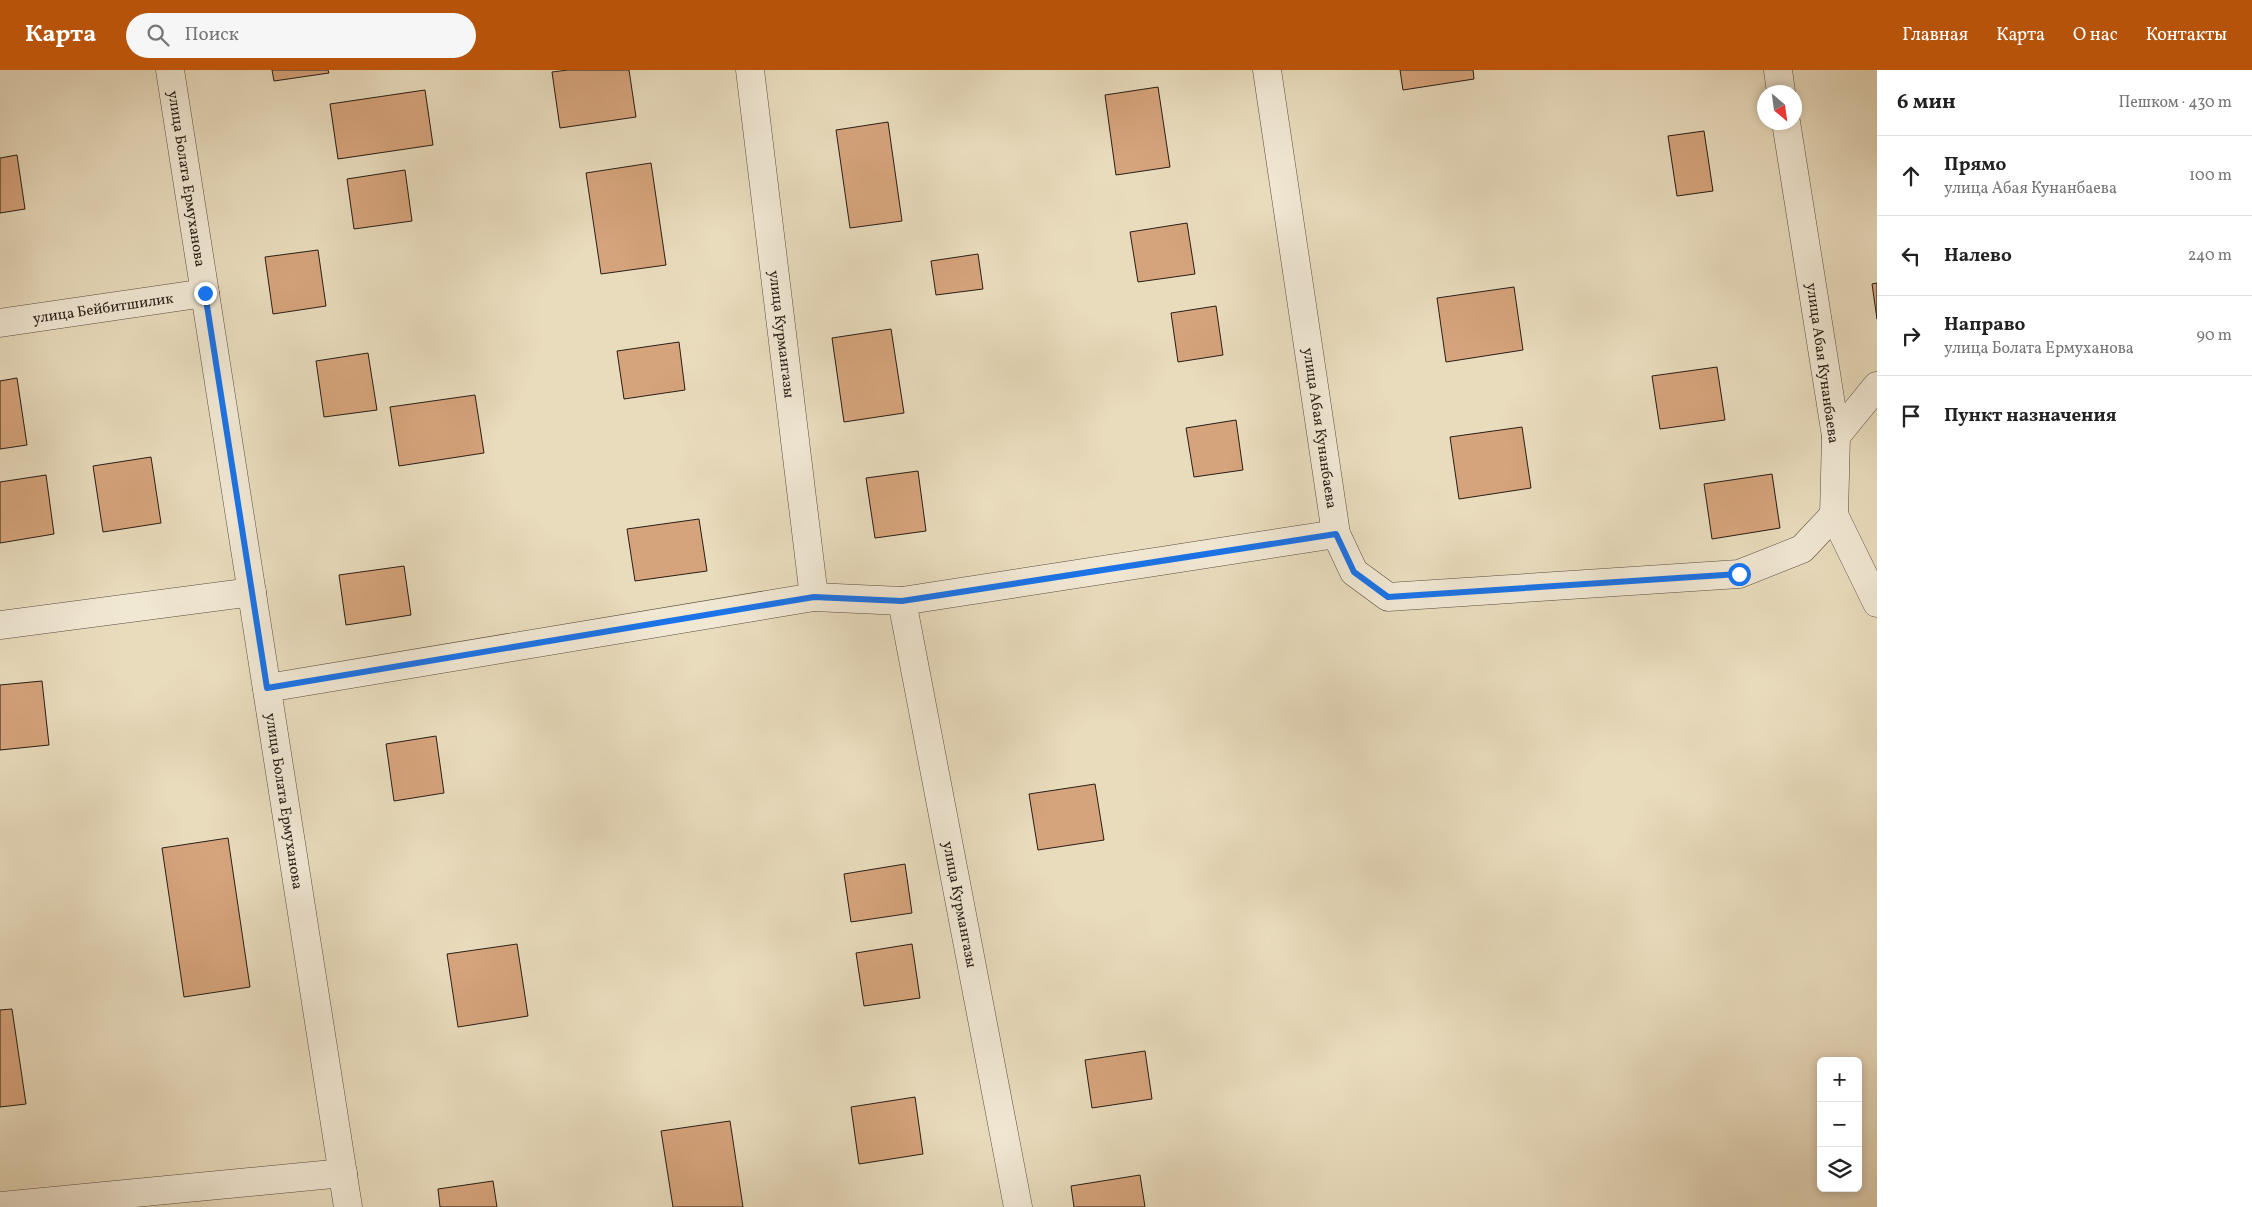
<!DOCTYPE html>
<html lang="ru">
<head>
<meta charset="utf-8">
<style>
	:root { --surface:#fff; --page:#f6f6f6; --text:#222; --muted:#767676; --line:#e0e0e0; --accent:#b45309 }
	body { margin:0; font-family:Vollkorn,serif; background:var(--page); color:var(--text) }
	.controls { position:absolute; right:15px; bottom:15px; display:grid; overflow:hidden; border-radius:8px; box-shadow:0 2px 8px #0003 }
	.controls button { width:45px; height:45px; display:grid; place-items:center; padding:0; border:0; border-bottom:1px solid var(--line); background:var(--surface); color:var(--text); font:25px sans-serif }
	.compass { position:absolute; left:1757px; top:15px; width:45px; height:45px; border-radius:50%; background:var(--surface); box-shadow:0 2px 8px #0003; rotate:151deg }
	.stop { position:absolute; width:15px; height:15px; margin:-11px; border:4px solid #1a73e8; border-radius:50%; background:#fff }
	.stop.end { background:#1a73e8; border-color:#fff; box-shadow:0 1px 5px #0008 }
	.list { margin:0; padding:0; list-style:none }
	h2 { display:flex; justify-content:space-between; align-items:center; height:65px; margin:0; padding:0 20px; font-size:21px }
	h2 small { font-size:16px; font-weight:400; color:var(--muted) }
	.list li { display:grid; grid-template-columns:32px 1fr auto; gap:15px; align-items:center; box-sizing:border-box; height:80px; padding:0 20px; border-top:1px solid var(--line) }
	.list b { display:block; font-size:19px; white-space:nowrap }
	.list p { margin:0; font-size:16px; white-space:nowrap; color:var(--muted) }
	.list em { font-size:16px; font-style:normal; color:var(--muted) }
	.icon { flex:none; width:28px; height:28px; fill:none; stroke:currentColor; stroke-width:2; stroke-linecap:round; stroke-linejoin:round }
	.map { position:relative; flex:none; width:1877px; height:1137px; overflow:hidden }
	header { display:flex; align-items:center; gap:30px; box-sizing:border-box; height:70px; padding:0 25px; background:var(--accent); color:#fff }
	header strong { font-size:24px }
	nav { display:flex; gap:28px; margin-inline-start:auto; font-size:18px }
	.search { width:350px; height:45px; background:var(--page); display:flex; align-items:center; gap:12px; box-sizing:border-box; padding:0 18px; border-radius:28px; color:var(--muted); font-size:19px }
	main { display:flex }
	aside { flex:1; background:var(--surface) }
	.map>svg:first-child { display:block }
	.building { fill:#d6a47c; stroke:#271d15 }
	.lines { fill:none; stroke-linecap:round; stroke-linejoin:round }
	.minor-casing { stroke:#584d3f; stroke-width:29 }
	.minor { stroke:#f1e8d4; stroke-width:28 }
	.route { stroke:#1a73e8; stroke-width:6 }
	.labels { text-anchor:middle; stroke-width:4.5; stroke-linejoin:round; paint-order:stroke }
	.street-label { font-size:15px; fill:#271d15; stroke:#f1e8d4 }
</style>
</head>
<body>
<header>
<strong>Карта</strong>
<div class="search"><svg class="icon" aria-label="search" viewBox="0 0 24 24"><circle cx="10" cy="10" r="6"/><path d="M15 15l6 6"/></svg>Поиск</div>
<nav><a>Главная</a><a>Карта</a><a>О нас</a><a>Контакты</a></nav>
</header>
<main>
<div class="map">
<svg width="1877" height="1137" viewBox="0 0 1877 1137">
	<rect width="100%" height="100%" fill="#e9dcbd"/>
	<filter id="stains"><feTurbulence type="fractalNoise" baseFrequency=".004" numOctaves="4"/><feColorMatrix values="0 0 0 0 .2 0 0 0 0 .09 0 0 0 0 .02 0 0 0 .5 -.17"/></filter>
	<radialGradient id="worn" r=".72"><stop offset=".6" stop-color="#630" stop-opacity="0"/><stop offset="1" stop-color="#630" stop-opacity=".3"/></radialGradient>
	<path class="building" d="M272 0H328L329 3 274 11Z
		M568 0H629L636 47 560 58 552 2Z
		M1400 0H1473L1474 9 1403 20Z
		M1158 17 1170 97 1116 105 1105 25Z
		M425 20 433 75 338 89 330 34Z
		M888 52 902 151 850 158 836 60Z
		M1704 61 1713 121 1677 126 1668 66Z
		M17 85 25 139 0 143V88Z
		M651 93 666 195 601 204 586 103Z
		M405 100 412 151 354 159 347 109Z
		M1187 153 1195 204 1138 212 1130 162Z
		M318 180 326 236 273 244 265 187Z
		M978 184 983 219 936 225 931 191Z
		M1877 213V249L1872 214Z
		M1514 217 1523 280 1446 292 1437 228Z
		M1216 236 1223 285 1178 292 1171 243Z
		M891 259 904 343 844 352 832 268Z
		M679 272 685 320 624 329 617 281Z
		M368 283 377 340 324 347 316 291Z
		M1717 297 1725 350 1660 359 1652 306Z
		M17 308 27 375 0 379V311Z
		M475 325 484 383 399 396 390 337Z
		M1236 350 1243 400 1194 407 1186 358Z
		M1522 357 1531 418 1459 429 1450 367Z
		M151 387 161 453 103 462 93 396Z
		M918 401 926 461 875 468 866 408Z
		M1772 404 1780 458 1712 469 1704 414Z
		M46 405 54 464 0 473V412Z
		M699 449 707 501 635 511 627 459Z
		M404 496 411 545 346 555 339 505Z
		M42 611 49 675 0 680V615Z
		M436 666 444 723 394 731 386 674Z
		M1095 714 1104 770 1038 780 1029 724Z
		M228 768 250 917 184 927 162 778Z
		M905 794 912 843 851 852 844 804Z
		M517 874 528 946 458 957 447 884Z
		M912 874 920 928 864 936 856 883Z
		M12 939 26 1034 0 1037V940Z
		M1145 981 1152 1029 1092 1038 1085 990Z
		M915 1027 923 1084 859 1094 851 1037Z
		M730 1051 743 1137H673L661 1061Z
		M1140 1105 1145 1137H1074L1071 1116Z
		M493 1111 497 1137H440L438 1119Z"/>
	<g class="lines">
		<g class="minor-casing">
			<g id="minor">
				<path id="s1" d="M170 0 348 1137"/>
				<path id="s2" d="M750 0 814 527"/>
				<path id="s3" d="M1267 0 1336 464 1354 502 1388 527 1739 504 1802 479 1834 445 1836 366 1786 52"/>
				<path d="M1778 0 1781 22"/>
				<path id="s4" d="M0 253 205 223"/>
				<path d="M1836 366 1877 316"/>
				<path d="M1834 445 1877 533"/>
				<path id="s5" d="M902 531 1018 1137"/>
				<path d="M0 555 252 522"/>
				<path d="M267 618 814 527 902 531 1336 464"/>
				<path d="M0 1136 343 1103"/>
			</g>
		</g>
		<use href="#minor" class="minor"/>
	</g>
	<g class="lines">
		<path class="route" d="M205 223 267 618 814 527 902 531 1336 464 1354 502 1388 527 1739 504"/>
	</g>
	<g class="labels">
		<g class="street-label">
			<text dy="5" stroke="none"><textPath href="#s1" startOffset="110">улица Болата Ермуханова</textPath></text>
			<text dy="5" stroke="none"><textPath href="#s4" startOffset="104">улица Бейбитшилик</textPath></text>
			<text dy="5" stroke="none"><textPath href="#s2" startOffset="266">улица Курмангазы</textPath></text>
			<text transform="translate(1823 293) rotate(82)" y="5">улица Абая Кунанбаева</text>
			<text dy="5" stroke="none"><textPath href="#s3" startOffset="362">улица Абая Кунанбаева</textPath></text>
			<text dy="5" stroke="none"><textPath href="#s1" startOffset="740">улица Болата Ермуханова</textPath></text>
			<text dy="5" stroke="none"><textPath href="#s5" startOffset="309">улица Курмангазы</textPath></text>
		</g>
	</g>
	<rect width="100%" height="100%" filter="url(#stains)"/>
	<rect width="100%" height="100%" fill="url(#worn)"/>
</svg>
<div class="controls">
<button>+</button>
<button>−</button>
<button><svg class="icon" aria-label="layers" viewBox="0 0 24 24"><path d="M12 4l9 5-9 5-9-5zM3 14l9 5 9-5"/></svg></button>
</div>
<svg class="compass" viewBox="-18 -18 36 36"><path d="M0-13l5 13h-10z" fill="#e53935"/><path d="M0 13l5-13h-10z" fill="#767676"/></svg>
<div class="stop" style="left:1739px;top:504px"></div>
<div class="stop end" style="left:205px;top:223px"></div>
</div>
<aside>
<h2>6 мин<small>Пешком · 430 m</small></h2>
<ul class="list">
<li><svg class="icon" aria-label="ahead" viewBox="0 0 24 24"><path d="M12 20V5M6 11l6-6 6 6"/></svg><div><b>Прямо</b><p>улица Абая Кунанбаева</p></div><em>100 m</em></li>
<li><svg class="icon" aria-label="left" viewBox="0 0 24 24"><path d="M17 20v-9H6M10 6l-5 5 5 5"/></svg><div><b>Налево</b></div><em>240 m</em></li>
<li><svg class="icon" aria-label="right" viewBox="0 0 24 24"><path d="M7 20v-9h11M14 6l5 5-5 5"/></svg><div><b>Направо</b><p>улица Болата Ермуханова</p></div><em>90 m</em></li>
<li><svg class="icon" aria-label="arrive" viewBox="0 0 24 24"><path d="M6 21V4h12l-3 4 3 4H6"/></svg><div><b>Пункт назначения</b></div></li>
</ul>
</aside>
</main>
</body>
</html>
